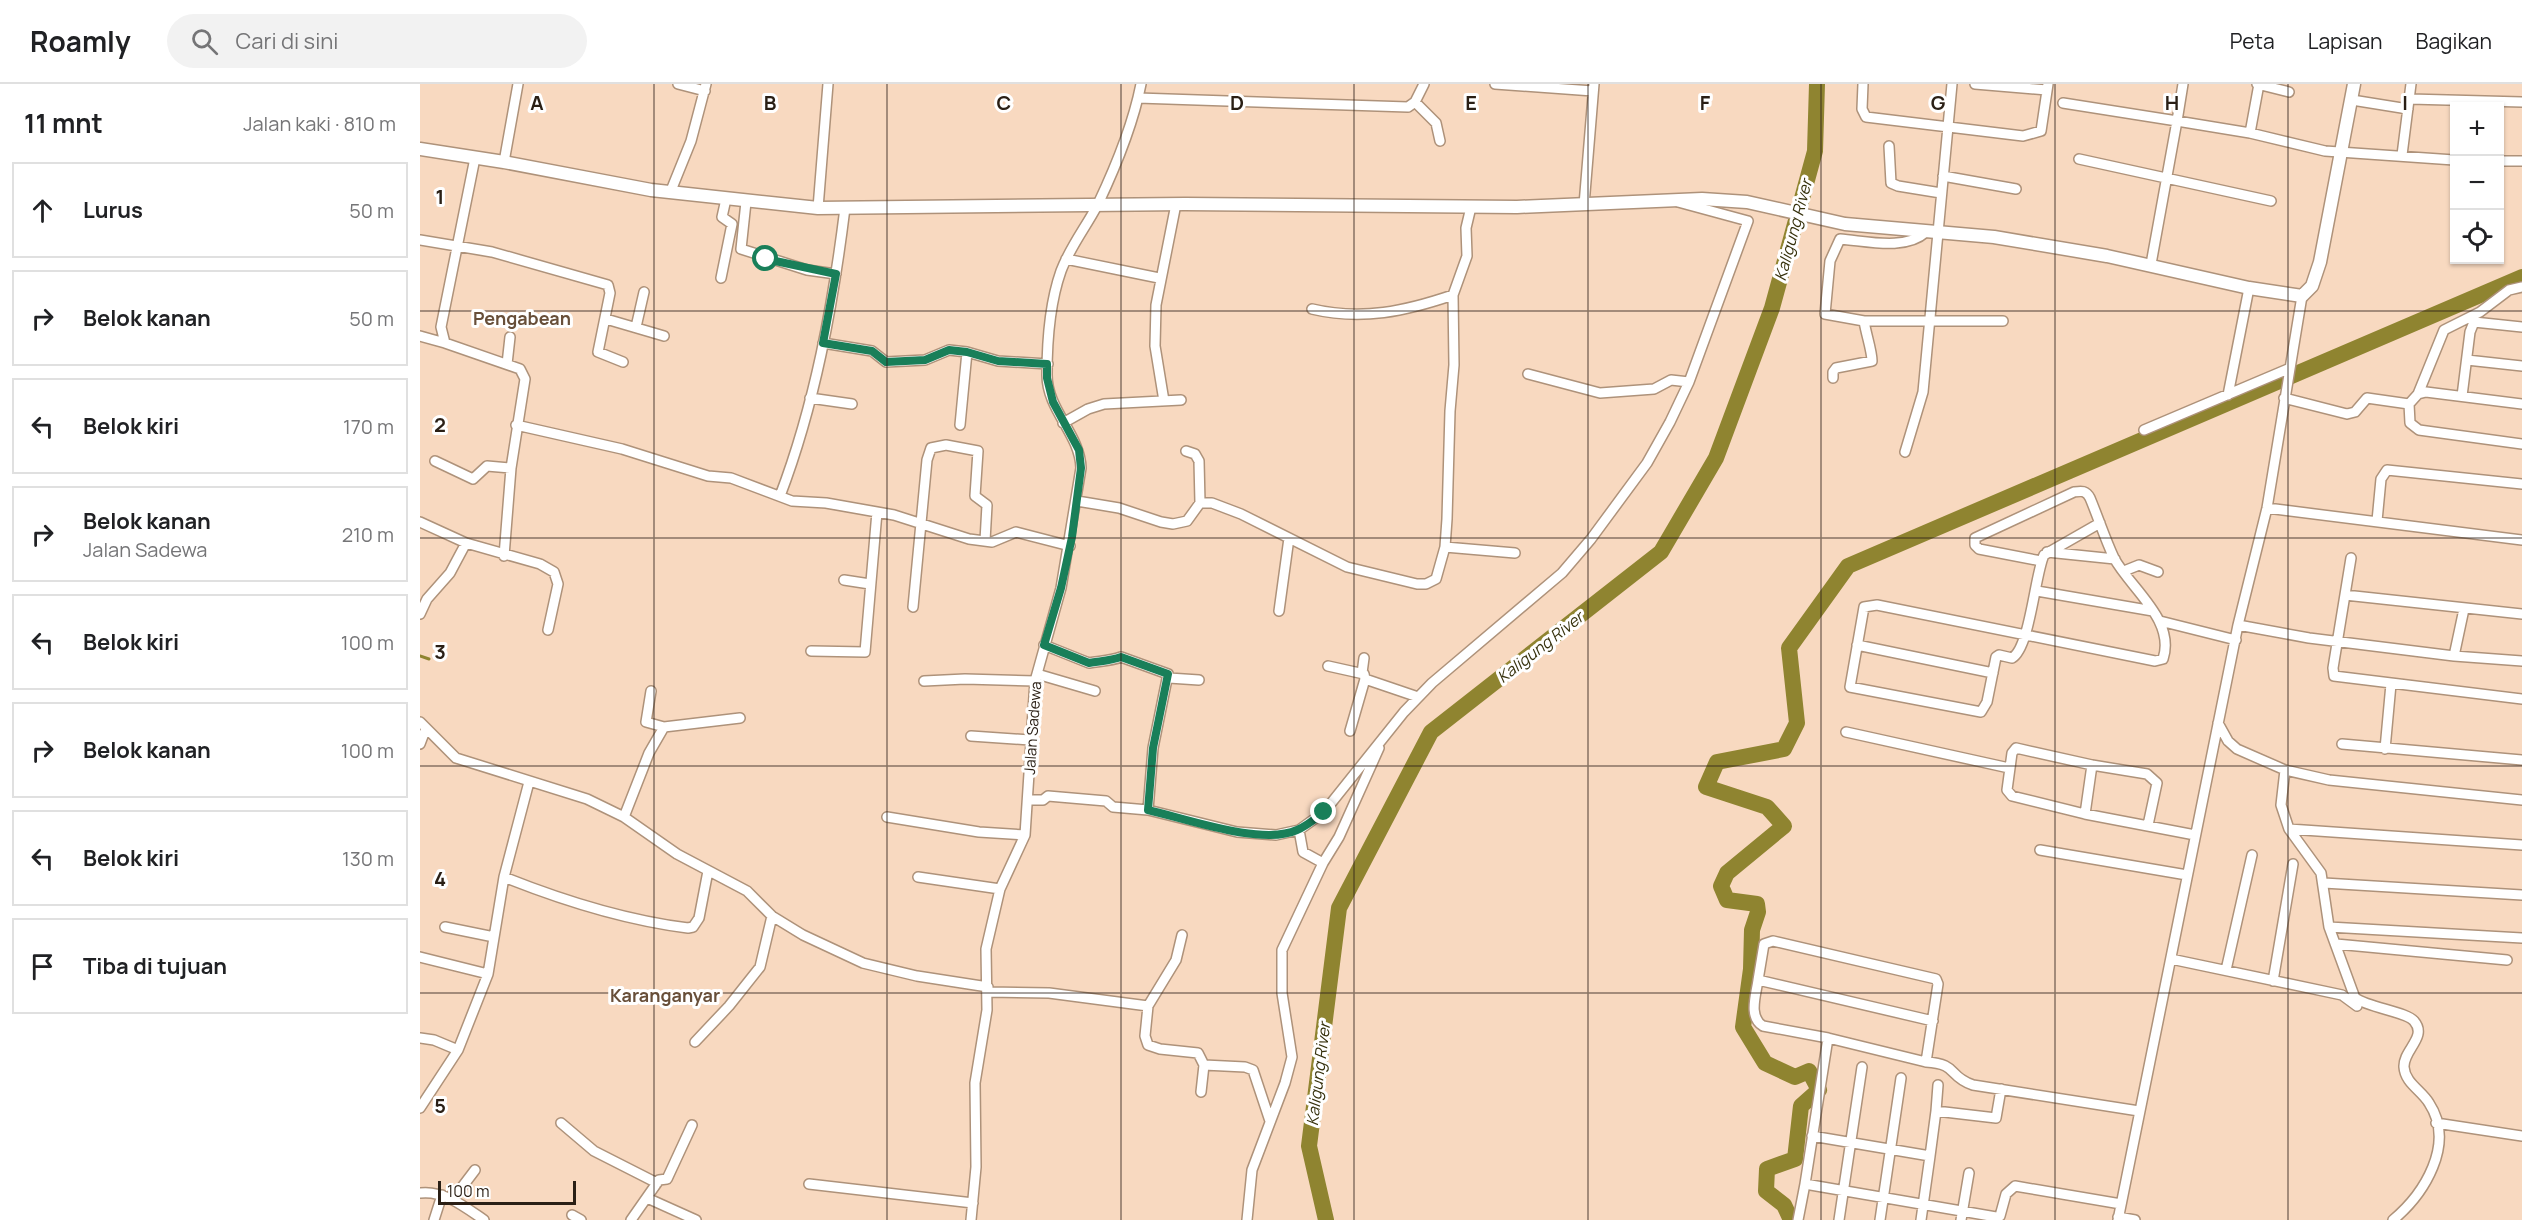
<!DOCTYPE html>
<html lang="id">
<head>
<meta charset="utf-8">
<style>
	:root { --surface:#fff; --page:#f2f2f2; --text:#202124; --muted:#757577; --line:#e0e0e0 }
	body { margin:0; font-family:Manrope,sans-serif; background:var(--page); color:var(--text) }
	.controls { position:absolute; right:18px; top:18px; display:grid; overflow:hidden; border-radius:0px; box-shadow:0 2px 4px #0004 }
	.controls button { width:54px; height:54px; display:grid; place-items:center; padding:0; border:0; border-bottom:2px solid var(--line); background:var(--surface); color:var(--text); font:30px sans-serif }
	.scale { position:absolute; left:18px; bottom:15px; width:138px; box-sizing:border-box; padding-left:6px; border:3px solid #2a1f15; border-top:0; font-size:16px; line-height:21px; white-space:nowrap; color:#2a1f15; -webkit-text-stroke:4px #fff; paint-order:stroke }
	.stop { position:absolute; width:18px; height:18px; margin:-14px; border:4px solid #197f59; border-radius:50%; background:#fff }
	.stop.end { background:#197f59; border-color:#fff; box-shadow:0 2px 6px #0008 }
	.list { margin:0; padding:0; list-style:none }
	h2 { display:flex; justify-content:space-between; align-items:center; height:78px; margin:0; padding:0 24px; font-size:26px }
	h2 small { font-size:20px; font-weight:400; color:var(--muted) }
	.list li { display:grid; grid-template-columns:39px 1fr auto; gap:18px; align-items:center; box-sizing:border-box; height:96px; margin:0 12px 12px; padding:0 12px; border:2px solid var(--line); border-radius:0px }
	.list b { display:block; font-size:22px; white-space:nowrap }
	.list p { margin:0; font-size:20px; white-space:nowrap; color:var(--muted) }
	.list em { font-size:20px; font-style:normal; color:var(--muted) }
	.icon { flex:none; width:33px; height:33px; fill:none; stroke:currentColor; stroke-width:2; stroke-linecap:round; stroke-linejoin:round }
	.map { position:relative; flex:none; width:2102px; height:1136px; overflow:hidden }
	header { display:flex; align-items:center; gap:36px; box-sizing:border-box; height:84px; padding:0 30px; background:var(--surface); border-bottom:2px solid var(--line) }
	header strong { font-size:28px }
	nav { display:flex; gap:33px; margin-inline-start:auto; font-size:21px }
	.search { width:420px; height:54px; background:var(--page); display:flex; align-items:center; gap:15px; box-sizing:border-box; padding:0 21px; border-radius:33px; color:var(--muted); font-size:22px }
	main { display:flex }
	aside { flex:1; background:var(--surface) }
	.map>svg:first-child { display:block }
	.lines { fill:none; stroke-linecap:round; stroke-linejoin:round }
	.stream { stroke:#8f8430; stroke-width:3 }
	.river { stroke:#8f8430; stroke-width:16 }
	.minor-casing { stroke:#ae927a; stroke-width:12 }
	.major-casing { stroke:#ae927a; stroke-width:15 }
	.minor { stroke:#fff; stroke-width:9 }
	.major { stroke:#fff; stroke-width:12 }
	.route { stroke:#197f59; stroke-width:8 }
	.grid { fill:none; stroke:#2a1f15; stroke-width:1.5; stroke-opacity:0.55 }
	.labels { text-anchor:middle; stroke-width:6; stroke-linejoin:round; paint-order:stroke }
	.street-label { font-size:15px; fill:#2a1f15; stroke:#fff }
	.water-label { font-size:16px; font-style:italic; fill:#36310c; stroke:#fff }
	.quarter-label { font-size:18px; font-weight:bold; fill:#684f39; stroke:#fff }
	.grid-label { font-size:20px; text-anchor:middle; font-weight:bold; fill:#2a1f15; stroke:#fff; stroke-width:6; stroke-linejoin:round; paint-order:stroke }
</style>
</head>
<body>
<header>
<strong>Roamly</strong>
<div class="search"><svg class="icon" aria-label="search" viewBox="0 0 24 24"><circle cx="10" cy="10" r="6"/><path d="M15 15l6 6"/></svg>Cari di sini</div>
<nav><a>Peta</a><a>Lapisan</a><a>Bagikan</a></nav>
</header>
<main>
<aside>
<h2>11 mnt<small>Jalan kaki · 810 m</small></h2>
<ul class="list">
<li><svg class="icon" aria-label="ahead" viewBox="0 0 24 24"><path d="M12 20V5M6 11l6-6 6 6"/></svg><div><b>Lurus</b></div><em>50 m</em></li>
<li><svg class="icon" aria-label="right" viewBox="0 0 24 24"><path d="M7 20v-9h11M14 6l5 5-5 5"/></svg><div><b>Belok kanan</b></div><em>50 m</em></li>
<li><svg class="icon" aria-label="left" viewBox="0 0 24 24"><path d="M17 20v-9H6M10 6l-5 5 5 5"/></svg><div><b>Belok kiri</b></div><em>170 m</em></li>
<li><svg class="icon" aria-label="right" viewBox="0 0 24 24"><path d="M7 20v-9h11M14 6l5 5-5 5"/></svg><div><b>Belok kanan</b><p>Jalan Sadewa</p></div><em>210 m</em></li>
<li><svg class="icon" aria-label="left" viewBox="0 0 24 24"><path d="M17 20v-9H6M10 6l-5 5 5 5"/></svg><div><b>Belok kiri</b></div><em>100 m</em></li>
<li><svg class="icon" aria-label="right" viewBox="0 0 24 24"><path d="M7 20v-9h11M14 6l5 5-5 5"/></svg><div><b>Belok kanan</b></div><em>100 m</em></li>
<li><svg class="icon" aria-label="left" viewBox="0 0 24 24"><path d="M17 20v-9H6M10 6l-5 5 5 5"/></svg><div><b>Belok kiri</b></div><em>130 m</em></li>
<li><svg class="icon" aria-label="arrive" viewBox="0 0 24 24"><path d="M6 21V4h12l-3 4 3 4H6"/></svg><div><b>Tiba di tujuan</b></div></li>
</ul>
</aside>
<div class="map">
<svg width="2102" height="1136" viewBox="0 0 2102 1136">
	<rect width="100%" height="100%" fill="#f8d9c0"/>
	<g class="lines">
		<path class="stream" d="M0 572 9 575"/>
		<path class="river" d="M906 1136 889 1062 919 824 1011 648 1241 468 1296 374 1352 224 1395 67 1397 0
			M1371 1136 1364 1121 1346 1107 1347 1085 1375 1075 1381 1022 1399 1006 1389 987 1375 993 1345 979 1323 943 1331 885 1332 846 1338 828 1337 820 1307 816 1301 802 1307 789 1364 742 1347 723 1286 703 1297 678 1364 665 1377 639 1369 564 1428 482 2102 193"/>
		<g class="minor-casing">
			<path id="minor" d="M258 0 285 7
				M1075 0 1173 7
				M1443 0 1442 25 1446 33 1603 52 1621 47 1628 0
				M1555 0 1627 6
				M1763 0 1757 37 1830 49 1905 67 2034 76
				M1837 0 1869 8
				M718 14 988 23 995 18 1004 0
				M1990 15 2102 18
				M1932 16 1988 25
				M995 18 1016 39 1020 57
				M1643 19 1757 37 1731 180
				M1830 49 1839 0
				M1469 62 1471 99 1478 102 1521 109
				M1982 71 1991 0
				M1659 75 1851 117
				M2080 77H2102
				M84 78 98 0
				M1523 92 1596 105
				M250 109 271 57 286 0
				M326 118 321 165 387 186 416 190
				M1164 121 1174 0
				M398 124 408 0
				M1506 148C1485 167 1447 157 1420 155L1410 177 1405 230 1444 237H1583
				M0 156 72 168 188 201 190 209 178 268 203 278
				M646 175 739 194
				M301 194 312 140 302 133 306 115
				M892 225C942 237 986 227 1033 211
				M186 235 244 252
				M216 243 224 208
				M0 252 25 259
				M403 259 452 267 466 278 505 276 529 266 547 268 578 277 628 280
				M2047 276 2102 282
				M87 280 90 253
				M1108 290 1180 309 1234 305 1251 296 1269 298
				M1413 294V288L1416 284 1452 277C1452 267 1446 250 1444 237
				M1998 310 2024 246 2060 228 2089 206 2102 203
				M1808 311 1829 204
				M2042 312 2050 248 2054 238 2102 243
				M390 314 432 320
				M1864 314 1927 330 1935 328 1947 314 1989 320 1998 310 2006 308 2102 320
				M744 317 735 262 736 221 756 120
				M1989 320 1990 339 1999 346 2102 360
				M643 339 668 325 684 320 761 316
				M96 341 202 365 288 392 311 394 372 417 406 419 474 431 549 455 572 458 596 448 650 462
				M540 341 547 268
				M1724 346 1868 285
				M766 367 775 370 779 377 780 419
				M1485 368 1503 308 1532 0
				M15 377 53 395 67 382 91 384 105 295 100 285 25 259 21 243 55 74
				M360 412C395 320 413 221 425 124
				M657 417 699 424 741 438 753 440 767 437 780 419H792L821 430 927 483 997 500H1006L1016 495 1025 463 1027 435 1030 327 1034 281 1033 211 1047 172 1046 144 1051 123
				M1847 424 2102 456
				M1957 437 1961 395 1967 386 2102 400
				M0 438 46 459 120 480 134 488 138 500 128 546
				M1025 463 1095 469
				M1627 468 1695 475
				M84 472 91 384
				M1931 474 1913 584 1914 592 2102 615
				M1621 477 1559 465 1555 461V454L1654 408C1661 407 1666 406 1670 414 1678 433 1685 455 1694 474 1710 504 1756 536 1743 575L1735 577 1457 521 1444 523 1430 603 1561 628 1567 618 1576 573 1579 571 1592 574C1610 564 1615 490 1624 471L1680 439
				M1704 487 1719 481 1738 488
				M424 496 450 500
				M1617 507 1733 527
				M1925 511 2102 530
				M493 523 507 376 511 364 526 361 558 367 555 412 567 421 565 457
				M859 527 869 454
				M0 530 7 515 30 489 46 459
				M1740 537 1816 556
				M1818 541 1889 554 2034 572 2102 577
				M624 561 669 579C680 577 690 577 701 573L748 590 733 664 728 726
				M1437 561 1573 589
				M391 567 445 568 457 428
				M2034 572 2044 525
				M908 582 944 590 945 595
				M942 589 944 574
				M617 590 675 607
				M749 594 779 596
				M504 597 545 595 615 597
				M0 638 36 674 167 715 204 733 257 770 327 807 352 832 383 851 443 879 497 892 568 903
				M1798 639 1808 657 1817 665 1865 686 1909 696 2102 716
				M244 643 320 634
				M930 647 945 595 998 613
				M1426 648 1589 684
				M551 652 610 656
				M0 660 6 644
				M1922 660 2102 676
				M1965 665 1971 600
				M1672 681 1596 664 1592 669 1587 706 1592 712 1665 730 1775 751
				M1865 686 1861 721 1869 745
				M608 716H623L628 712 686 717 693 723 728 726 817 748 856 751 879 746 904 728 984 628 1012 599 1142 489 1171 455 1227 379 1250 338 1269 298 1328 137 1258 118
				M1665 730 1672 681 1727 690 1737 699 1728 741
				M204 733 229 669 244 643 226 638 231 607
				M467 733 559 748 605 751
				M1620 766 1767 791
				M903 779 919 753 959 664
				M84 793C144 817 204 836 268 844L273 843 279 834 288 787
				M498 793 580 805
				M1904 799 2102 811
				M25 843 74 853
				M1909 843 2102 854
				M1916 860 2087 876
				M0 873 68 890
				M1751 875 1922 911 1937 922
				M1806 886 1832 771
				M1338 896C1336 911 1328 933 1343 942L1408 954 1506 978C1539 980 1527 992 1553 1001L1719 1027
				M1853 897 1873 780
				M568 908 629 909 728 922 756 876 762 851
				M728 922 725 952 728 961 740 965 778 969 784 981 781 1008
				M0 954 14 956 38 966
				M1408 954 1385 1100 1576 1133 1580 1132 1586 1110 1595 1102 1701 1120
				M275 958 309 922 340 883 352 832
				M1506 978 1518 900 1516 895 1353 857 1344 860 1338 896 1513 937
				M784 981 825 983 833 986 850 1037
				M0 1024 38 966 68 890 84 793 109 698
				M1516 1027 1518 1001
				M141 1039 174 1067 237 1099
				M2016 1039 2102 1052
				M1392 1052 1510 1072 1501 1136
				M1510 1072 1516 1027 1576 1034 1581 1005
				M389 1100 553 1119
				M0 1109C24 1106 45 1123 64 1136
				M227 1114 276 1136
				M33 1115 55 1086
				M152 1131 161 1136
				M1698 1133 1715 1136
				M14 1136 22 1111
				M211 1136 239 1096 247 1095 272 1041
				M551 1136 556 1083 555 999 567 926 566 865 580 805 605 751 615 597 641 504 661 384C660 350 627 326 627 291 627 259 630 218 641 187 650 163 666 143 678 120 696 82 713 41 721 0
				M827 1136 832 1086 865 999 872 973 862 909V866L903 779 883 768 879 746
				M1378 1136 1385 1100
				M1419 1136 1442 983
				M1460 1136 1481 994
				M1541 1136 1549 1089
				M1698 1136 1818 541 1847 424 1882 212
				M1973 1136C2004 1110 2036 1060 2009 1019 2001 1006 1985 999 1984 983 1983 966 2008 953 1994 937 1987 928 1950 924 1935 914L1909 843 1901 789 1869 745 2102 761"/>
		</g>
		<g class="major-casing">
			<path id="major" d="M0 65 84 78 231 106 398 124 765 120 1097 123 1282 115 1327 118 1425 140 1574 153 1687 172 1829 204 1882 212 1892 202 1900 178 1934 0"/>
		</g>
		<use href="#minor" class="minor"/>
		<use href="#major" class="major"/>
	</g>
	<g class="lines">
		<path class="route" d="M346 175 416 190 403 259 452 267 466 278 505 276 529 266 547 268 578 277 627 280V294L633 318 659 366 661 384 652 453 641 504 624 561 669 579C680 577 690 577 701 573L748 590 733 664 728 726C767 735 842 762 877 746 887 742 896 734 904 728"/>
	</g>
	<path class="grid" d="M234 0V1136M467 0V1136M701 0V1136M934 0V1136M1168 0V1136M1401 0V1136M1635 0V1136M1868 0V1136M0 227H2102M0 454H2102M0 682H2102M0 909H2102"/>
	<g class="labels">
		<g class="street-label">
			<text transform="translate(613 644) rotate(-86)" y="5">Jalan Sadewa</text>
		</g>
		<g class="water-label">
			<text transform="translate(1373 146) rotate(-75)" y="6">Kaligung River</text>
			<text transform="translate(1120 563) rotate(-38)" y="6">Kaligung River</text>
			<text transform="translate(898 990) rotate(-83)" y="6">Kaligung River</text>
		</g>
		<g class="quarter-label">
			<text x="102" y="241">Pengabean</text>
			<text x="245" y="918">Karanganyar</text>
		</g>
	</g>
	<g class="grid-label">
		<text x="117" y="26">A</text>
		<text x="350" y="26">B</text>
		<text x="584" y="26">C</text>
		<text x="817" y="26">D</text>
		<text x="1051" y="26">E</text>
		<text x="1285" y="26">F</text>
		<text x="1518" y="26">G</text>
		<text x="1752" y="26">H</text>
		<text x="1985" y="26">I</text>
		<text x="20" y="120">1</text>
		<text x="20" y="348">2</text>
		<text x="20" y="575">3</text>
		<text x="20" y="802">4</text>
		<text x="20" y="1029">5</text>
	</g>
</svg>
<div class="controls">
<button>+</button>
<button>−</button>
<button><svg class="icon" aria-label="locate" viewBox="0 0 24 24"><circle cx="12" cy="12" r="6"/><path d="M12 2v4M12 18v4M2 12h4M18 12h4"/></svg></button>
</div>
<div class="scale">100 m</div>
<div class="stop" style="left:346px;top:175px"></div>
<div class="stop end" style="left:904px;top:728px"></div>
</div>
</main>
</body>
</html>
